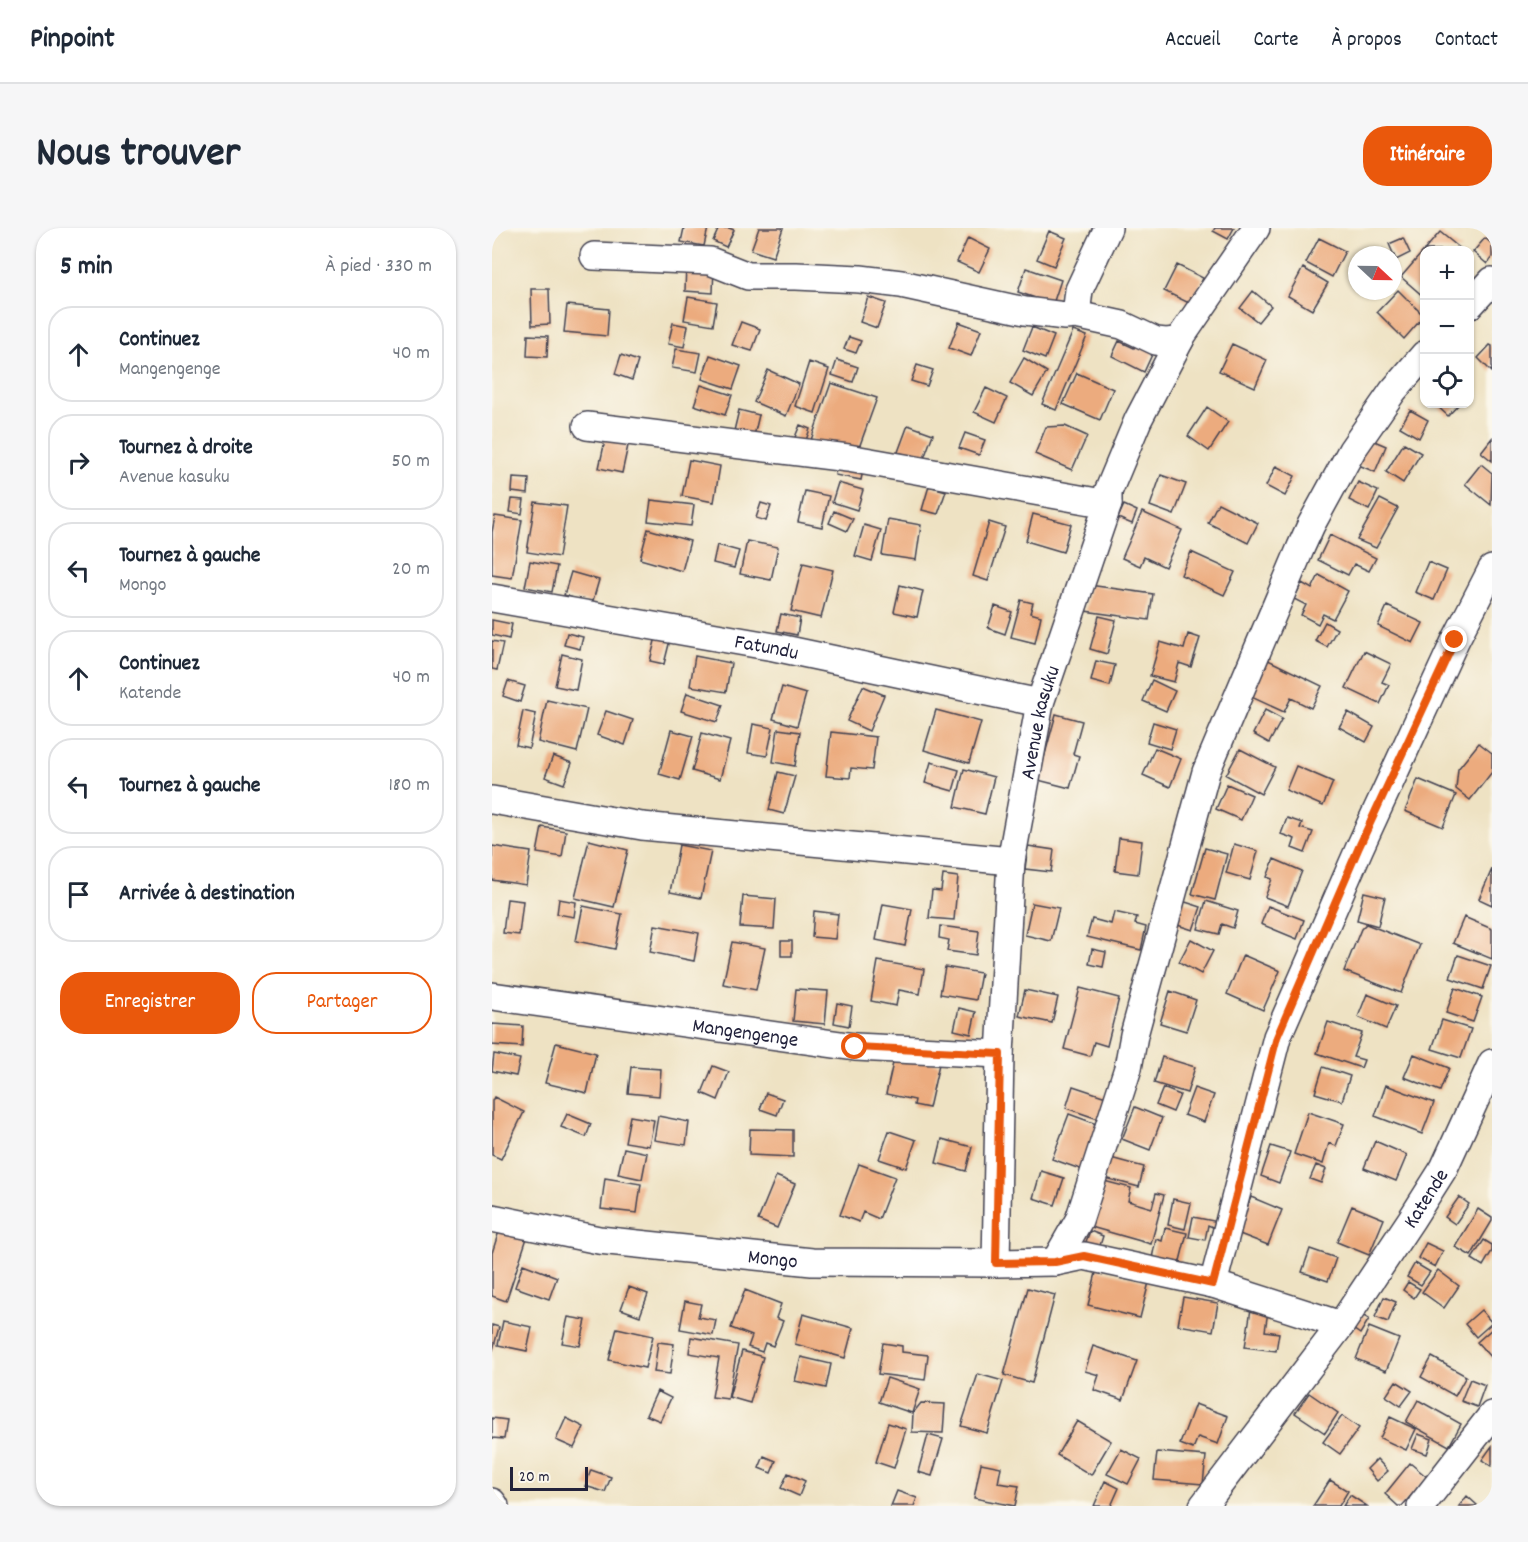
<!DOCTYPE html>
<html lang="fr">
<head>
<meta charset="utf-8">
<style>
	:root { --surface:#fff; --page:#f6f6f7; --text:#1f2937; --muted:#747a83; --line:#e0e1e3; --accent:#ea580c }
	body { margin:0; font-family:Dekko,sans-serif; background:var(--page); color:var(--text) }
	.controls { position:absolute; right:18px; top:18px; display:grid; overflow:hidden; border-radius:12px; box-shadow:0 2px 4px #0004 }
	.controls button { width:54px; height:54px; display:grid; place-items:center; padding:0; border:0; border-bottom:2px solid var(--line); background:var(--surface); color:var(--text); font:30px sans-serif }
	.compass { position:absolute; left:856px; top:18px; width:54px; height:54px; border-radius:50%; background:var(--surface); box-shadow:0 2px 4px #0004; rotate:112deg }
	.scale { position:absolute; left:18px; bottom:15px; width:78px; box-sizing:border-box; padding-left:6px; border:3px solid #22223b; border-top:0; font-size:16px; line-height:21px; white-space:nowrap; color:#22223b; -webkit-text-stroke:4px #fbf7ec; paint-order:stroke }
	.stop { position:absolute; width:18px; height:18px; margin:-14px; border:4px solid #ea580c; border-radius:50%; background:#fff }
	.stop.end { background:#ea580c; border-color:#fff; box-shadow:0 2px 6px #0008 }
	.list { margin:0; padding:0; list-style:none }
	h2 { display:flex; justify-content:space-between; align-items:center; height:78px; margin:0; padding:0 24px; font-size:26px }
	h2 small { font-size:20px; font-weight:400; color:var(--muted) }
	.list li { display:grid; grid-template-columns:39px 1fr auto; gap:18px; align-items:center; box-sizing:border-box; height:96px; margin:0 12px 12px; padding:0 12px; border:2px solid var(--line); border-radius:24px }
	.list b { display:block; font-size:22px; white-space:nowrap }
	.list p { margin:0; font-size:20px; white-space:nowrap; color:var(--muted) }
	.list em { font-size:20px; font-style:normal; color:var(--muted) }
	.actions { display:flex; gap:12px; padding:18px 24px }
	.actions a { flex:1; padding:14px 0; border:2px solid var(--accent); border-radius:24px; text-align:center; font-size:21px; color:var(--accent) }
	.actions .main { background:var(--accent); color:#fff }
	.icon { flex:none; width:33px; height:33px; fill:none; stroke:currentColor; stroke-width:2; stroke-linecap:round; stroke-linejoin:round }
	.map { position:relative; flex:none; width:1000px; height:1278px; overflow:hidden; border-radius:24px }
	header { display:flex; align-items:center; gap:36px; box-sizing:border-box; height:84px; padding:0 30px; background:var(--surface); border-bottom:2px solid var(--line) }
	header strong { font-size:28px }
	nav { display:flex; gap:33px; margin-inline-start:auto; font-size:21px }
	.intro { display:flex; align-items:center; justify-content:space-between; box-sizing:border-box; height:144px; padding:0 36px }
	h1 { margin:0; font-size:42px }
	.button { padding:15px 27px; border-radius:24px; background:var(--accent); color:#fff; font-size:21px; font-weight:700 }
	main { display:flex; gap:36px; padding:0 36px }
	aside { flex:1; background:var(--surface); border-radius:24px; box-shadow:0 2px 4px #0004 }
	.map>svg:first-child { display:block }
	.building { fill:#ecab7e }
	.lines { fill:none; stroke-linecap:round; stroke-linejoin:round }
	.minor-casing { stroke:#413f4f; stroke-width:30 }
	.minor { stroke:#fff; stroke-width:27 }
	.route { stroke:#ea580c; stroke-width:8 }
	.labels { text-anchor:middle; stroke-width:5; stroke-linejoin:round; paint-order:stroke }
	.street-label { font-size:21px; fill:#22223b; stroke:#fbf7ec }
</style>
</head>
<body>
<header>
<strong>Pinpoint</strong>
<nav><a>Accueil</a><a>Carte</a><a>À propos</a><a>Contact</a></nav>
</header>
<div class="intro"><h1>Nous trouver</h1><a class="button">Itinéraire</a></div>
<main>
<aside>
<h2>5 min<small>À pied · 330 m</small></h2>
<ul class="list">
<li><svg class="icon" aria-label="ahead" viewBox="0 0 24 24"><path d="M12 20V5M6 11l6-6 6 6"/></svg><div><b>Continuez</b><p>Mangengenge</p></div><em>40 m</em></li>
<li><svg class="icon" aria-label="right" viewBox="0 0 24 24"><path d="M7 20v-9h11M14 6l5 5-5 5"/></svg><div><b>Tournez à droite</b><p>Avenue kasuku</p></div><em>50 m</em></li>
<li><svg class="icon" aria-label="left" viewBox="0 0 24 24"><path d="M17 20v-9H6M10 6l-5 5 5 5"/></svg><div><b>Tournez à gauche</b><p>Mongo</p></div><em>20 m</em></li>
<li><svg class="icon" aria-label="ahead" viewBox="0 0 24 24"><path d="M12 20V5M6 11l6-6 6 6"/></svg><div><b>Continuez</b><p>Katende</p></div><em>40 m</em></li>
<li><svg class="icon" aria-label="left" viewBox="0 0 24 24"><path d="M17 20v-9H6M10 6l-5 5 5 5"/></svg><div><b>Tournez à gauche</b></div><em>180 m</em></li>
<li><svg class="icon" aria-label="arrive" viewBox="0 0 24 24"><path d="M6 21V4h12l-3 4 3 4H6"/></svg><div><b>Arrivée à destination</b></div></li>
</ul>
<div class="actions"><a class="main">Enregistrer</a><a>Partager</a></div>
</aside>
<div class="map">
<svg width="1000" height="1278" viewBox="0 0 1000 1278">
	<rect width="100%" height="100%" fill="#fbf7ec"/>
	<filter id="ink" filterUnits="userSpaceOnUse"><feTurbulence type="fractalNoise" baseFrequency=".0167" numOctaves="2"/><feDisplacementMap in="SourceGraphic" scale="12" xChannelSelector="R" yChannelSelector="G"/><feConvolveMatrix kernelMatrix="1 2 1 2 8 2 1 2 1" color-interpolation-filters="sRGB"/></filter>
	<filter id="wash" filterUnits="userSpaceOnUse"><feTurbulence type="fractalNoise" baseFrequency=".008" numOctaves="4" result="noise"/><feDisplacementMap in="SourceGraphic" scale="24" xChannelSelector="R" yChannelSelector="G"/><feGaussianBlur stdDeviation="1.35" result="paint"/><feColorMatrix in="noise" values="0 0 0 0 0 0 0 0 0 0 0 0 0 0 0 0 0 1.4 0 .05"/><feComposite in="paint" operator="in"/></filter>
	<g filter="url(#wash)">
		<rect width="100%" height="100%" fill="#eee2c3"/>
		<g id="blocks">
			<path class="building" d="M192 0H216L212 18 189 14Z
				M227 0H237L242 2 234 19 221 13Z
				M267 0H291L281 29 259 22Z
				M723 0H742L736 11 721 3Z
				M557 3 574 10 562 38 545 31Z
				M948 4 970 22H932V69L909 49Z
				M476 10 498 21 487 44 465 34Z
				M827 10 853 23 840 49 814 35Z
				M911 10 918 25 904 32 897 16Z
				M993 10 1000 16V29L995 36 981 24Z
				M194 37 222 38 221 65 193 63Z
				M685 37 711 50 699 76 672 63Z
				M534 40 569 52 561 76 526 64Z
				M811 40 836 55 820 82 796 68Z
				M39 61H57L58 96 40 97Z
				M906 62 932 88 912 111 885 84Z
				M761 63 779 78 766 94 748 80Z
				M196 69 225 74 221 97 192 92Z
				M376 69 394 75 385 100 368 94Z
				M75 77 117 81 115 108 72 104Z
				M249 94 268 101 260 123 240 117Z
				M467 94 489 102 479 128 457 120Z
				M181 95 196 98 192 119 176 116Z
				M540 99 562 108 553 131 531 122Z
				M581 103 595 108 564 182 550 176Z
				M36 107 56 108 55 129 35 128Z
				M357 109 369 113 364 125 352 121Z
				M646 111 663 120 652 144 620 128 627 113 642 120Z
				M740 116 775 132 763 159 727 143Z
				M998 117 1000 118V144L986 130Z
				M184 121 209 125 205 144 180 140Z
				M129 127 146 133 140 152 123 146Z
				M218 127 249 138 241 161 210 151Z
				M532 130 555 144 541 168 518 155Z
				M345 132 366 139 361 154 340 147Z
				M317 134 337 141 323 185 303 178Z
				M425 137 441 142 435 158 419 153Z
				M276 142 307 156 294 188 262 174Z
				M585 145 621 161 608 192 571 176Z
				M339 155 385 170 364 228 319 212Z
				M209 157 240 167 233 187 202 177Z
				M494 160 515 170 504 194 482 184Z
				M943 176H967L956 188Z
				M715 179 736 194 717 223 696 208Z
				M247 182 267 187 262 208 242 203Z
				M918 182 936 192 927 210 908 199Z
				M308 197 318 201 312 218 301 214Z
				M416 197 441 206 431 233 406 224Z
				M573 198 595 208 580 242 543 226 554 199Z
				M473 205 493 212 487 227 467 220Z
				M114 208 137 213 130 245 107 240Z
				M873 209 894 218 883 244 862 235Z
				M1000 210V233L989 224Z
				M912 215 929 225 911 255 894 244Z
				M197 232 228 238 222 274 190 268Z
				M346 232 372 237 369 252 343 247Z
				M989 236 1000 245 999 277 973 256Z
				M784 238 803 248 793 268 774 258Z
				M669 247 694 256 682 287 658 278Z
				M21 250 37 251 36 266 20 264Z
				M866 254 886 263 877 282 857 272Z
				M346 255 371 262 365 282 340 274Z
				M437 258 454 263 446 286 430 282Z
				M313 263 337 268 330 299 306 294Z
				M20 271 32 272 30 286 18 284Z
				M888 271 906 280 884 320 865 312Z
				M159 272 202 277 199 298 156 293Z
				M43 274 75 278 67 329 35 324Z
				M269 275 279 278 274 293 264 290Z
				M726 275 766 295 756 315 716 295Z
				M632 277 645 283 640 296 626 290Z
				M342 283 361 291 355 303 337 295Z
				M650 284 690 302 673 339 652 329 648 338 630 330Z
				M541 286 579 296 571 324 534 313Z
				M3 288 30 292 20 350 0 347V304Z
				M396 291 429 297 424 332 390 327Z
				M497 294 513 299 496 353 481 348Z
				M372 297 389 302 380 333 363 328Z
				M156 301 198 313 190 343 148 331Z
				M838 307 884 330 877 343 862 336 856 347 826 332Z
				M255 313 286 319 279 352 248 346Z
				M225 317 247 323 242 340 221 335Z
				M699 324 743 344 732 367 689 347Z
				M38 333 65 338 60 364 33 359Z
				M936 334 955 342 942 372 923 364Z
				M311 335 341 342 329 390 299 383Z
				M79 344 107 352 100 376 72 367Z
				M827 347 856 363 841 391 831 386 826 396 809 387 814 377 802 371 810 355 820 361Z
				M408 357 431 363 425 389 402 384Z
				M597 357 661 366 657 392 593 383Z
				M529 372 541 375 538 385 549 388 543 415 519 409Z
				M503 378 520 384 513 406 496 400Z
				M895 378 931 395 921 415 886 398Z
				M289 386 308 390 305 407 285 403Z
				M607 388 624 392 615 426 598 421Z
				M0 392 20 396 17 411 0 407Z
				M833 394 845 401 835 419 823 413Z
				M75 405 91 409 88 421 72 417Z
				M165 405 179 408 172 436 158 433Z
				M696 406 708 410 699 439 687 435 682 454 658 448 668 414 692 421Z
				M0 413 11 415 5 442 0 441Z
				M872 423 899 436 890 454 897 457 888 476 854 460Z
				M70 426 90 431 84 462 63 458Z
				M203 428 239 435 234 464 198 458Z
				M772 430 830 458 819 480 799 470 792 484 755 467Z
				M604 433 623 437 618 458 599 453Z
				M660 452 683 463 674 483 651 473Z
				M16 453 33 458 28 474 11 468Z
				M371 458 392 467 377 503 355 493Z
				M290 459 314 466 305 498 281 491Z
				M195 465 231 477 225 494 189 483Z
				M55 472 95 481 85 524 46 514Z
				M444 482 489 494 477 535 432 522Z
				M773 482 790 491 777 515 761 506Z
				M31 483 44 486 37 520 24 517Z
				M114 483 141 492 133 517 105 507Z
				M856 484 882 499 874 514 847 499Z
				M564 486 590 493 581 526 587 528 578 560 546 552Z
				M661 494 684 501 678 521 655 514Z
				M261 496 281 500 275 528 256 525Z
				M286 501 308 504 303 538 281 534Z
				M179 502 201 508 188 552 167 546Z
				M339 504 384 509 380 542 359 540 358 550 334 548Z
				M210 505 238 513 228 551 200 543Z
				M987 515 1000 525V544L978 572 964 561 966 541Z
				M663 520 689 531 678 559 651 547Z
				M748 521 783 539 769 566 734 547Z
				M61 528 80 535 72 556 53 549Z
				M439 534 467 542 461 563 433 555Z
				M804 538 841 554 831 578 794 562Z
				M472 541 502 549 493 586 463 579Z
				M286 544 303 548 292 586 277 582Z
				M926 551 964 567 951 599 913 583Z
				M735 556 760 567 749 592 724 581Z
				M795 590 810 595 808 600 821 604 813 625 800 620 803 611 789 606Z
				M50 599 74 603 70 629 45 625Z
				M627 610 650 613 646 646 623 643Z
				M97 612 136 622 122 679 83 670Z
				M742 616 766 623 758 652 734 645Z
				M187 617 219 623 209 670 178 664Z
				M0 618 39 624 34 657 0 652Z
				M536 618 562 622 559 644 533 641Z
				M713 620 735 626 723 672 700 666Z
				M782 631 810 643 796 678 773 669 780 651 775 649Z
				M1000 641V677L987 671Z
				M451 647 466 649 462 692 437 690 440 662 449 663Z
				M872 664 893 669 886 698 865 692Z
				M251 668 284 671 282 701 248 699Z
				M15 671 31 673 27 707 11 705Z
				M67 671 84 674 82 689 65 686Z
				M684 671 709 679 701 702 676 694Z
				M714 673 746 683 741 700 730 696 727 706 706 701Z
				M540 675 567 680 559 713 533 707Z
				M391 676 420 681 413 718 384 712Z
				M91 678 130 686 123 721 84 713Z
				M776 678 812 692 805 711 769 696Z
				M322 683 346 686 343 711 320 709Z
				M622 684 645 689 643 696 654 699 649 722 595 709 600 691 619 696Z
				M972 689 1000 701V731L961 715Z
				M874 696 928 717 909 765 852 743 869 701Z
				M163 697 207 705 202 733 158 724Z
				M448 698 487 703 484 727 455 723 457 712 447 710Z
				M699 711 721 723 709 746 687 734Z
				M289 713H300V728H289Z
				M240 714 273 720 264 762 231 756Z
				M600 721 614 724 611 739 597 736Z
				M751 727 788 743 771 782 735 766Z
				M966 727 999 738 991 761 958 750Z
				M386 733 432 741 428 766 407 762 404 778 379 773Z
				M453 739 489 745 484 772 448 766Z
				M588 760 627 770 615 818 602 814 598 828 572 821Z
				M963 760 990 769 981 794 954 785Z
				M304 761 336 763 333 796 301 793Z
				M533 762 566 769 560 795 527 788Z
				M678 763 704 772 694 803 668 795Z
				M875 766 904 778 894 801 866 789Z
				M345 775 360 778 357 798 342 795Z
				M467 780 484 784 479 806 462 802Z
				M950 792 979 801 969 830 940 821Z
				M836 794 870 805 861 829 872 832 869 840 825 825Z
				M0 796 31 798 30 819 0 817Z
				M64 815 104 825 95 865 53 855Z
				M2 826 28 831 24 848 0 843Z
				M403 826 447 836 437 880 422 877 423 872 394 866Z
				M922 826 957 840 948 863 912 849Z
				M670 829 703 839 695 865 662 855Z
				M221 838 237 844 226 872 210 865Z
				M139 839 169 841 167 868 136 865Z
				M831 839 858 848 850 873 823 865Z
				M894 857 942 875 930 906 883 888Z
				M581 858 617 870 609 892 574 880Z
				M671 860 688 867 681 884 664 877Z
				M702 860 722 867 712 894 692 887Z
				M274 865 291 871 285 887 268 881Z
				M2 869 32 884 9 931 0 927V873Z
				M643 879 670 890 658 922 630 911Z
				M816 884 852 896 844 918 837 915 831 936 802 926Z
				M75 886 99 896 94 909 69 899Z
				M577 886 607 897 591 942 560 931Z
				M138 888 162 892 157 918 133 914Z
				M166 888 197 894 194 917 162 912Z
				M258 901 301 902V929L257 927Z
				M397 903 424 912 414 940 387 931Z
				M450 911 480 919 474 943 444 935Z
				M883 913 915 927 904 953 872 940Z
				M779 918 798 924 787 955 769 948Z
				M132 920 155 925 150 951 126 946Z
				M615 929 652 939 647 959 609 949Z
				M367 936 403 949 387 991 371 984 367 994 348 987Z
				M824 937 834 941 829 955 818 951Z
				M549 943 572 950 563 977 541 970Z
				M284 948 303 956 285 1000 266 992Z
				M113 950 149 956 145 985 109 981Z
				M612 953 639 960 636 973 660 980 664 965 672 967 659 1016 599 999Z
				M759 969 790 982 776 1017 745 1005Z
				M967 969 977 976 963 996 953 989Z
				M681 971 699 975 693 1001 676 997Z
				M860 978 892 991 877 1027 845 1014Z
				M986 981 1000 990V993L979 1028 963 1019Z
				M701 989 727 994 725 1001 716 997 713 1012 697 1009Z
				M8 1000 35 1010 14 1073 0 1068V1025Z
				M673 1000 695 1005 687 1037 660 1030 664 1011 670 1013Z
				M598 1003 611 1008 606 1024 592 1019Z
				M992 1012 1000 1017V1023L991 1038 980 1031Z
				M934 1015 951 1023 943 1039 926 1030Z
				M818 1021 844 1030 836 1053 810 1044Z
				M923 1035 938 1044 929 1057 915 1049Z
				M31 1036 65 1049 57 1071 23 1059Z
				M605 1041 657 1054 648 1090 596 1077Z
				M946 1042 967 1058 952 1080 930 1064Z
				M916 1054 928 1061 922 1070 911 1062Z
				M137 1059 156 1066 148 1088 129 1081Z
				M536 1060 563 1067 540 1155 512 1147Z
				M253 1062 289 1076 284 1090 291 1093 281 1118 273 1115 270 1124 256 1119 260 1108 239 1100Z
				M691 1069 726 1075 721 1103 686 1097Z
				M892 1069 904 1074 896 1094 883 1089Z
				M193 1073 209 1076 206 1089 224 1092 221 1107 188 1101Z
				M759 1081 776 1083 773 1103 787 1105 784 1123 753 1119Z
				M989 1082 1000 1095 984 1109 973 1096Z
				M311 1086 361 1100 353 1130 303 1116Z
				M870 1087 877 1091 868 1106 861 1101Z
				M76 1089 94 1092 88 1118 70 1115Z
				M11 1093 40 1099 35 1123 6 1117Z
				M0 1097 7 1099 1 1122H0Z
				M877 1099 907 1111 894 1143 864 1131Z
				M125 1100 161 1108 153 1140 117 1132Z
				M1000 1101V1131L985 1114Z
				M199 1109 246 1117 236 1171 220 1169 227 1130 197 1125Z
				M166 1114 182 1116 178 1146 162 1144Z
				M391 1115 410 1118V1124L436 1127 433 1152 386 1146Z
				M601 1118 645 1133 631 1172 602 1162 607 1147 593 1143Z
				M250 1123 271 1129 258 1175 237 1169Z
				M309 1129 339 1136 334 1160 303 1153Z
				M940 1129 974 1148 963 1168 929 1149Z
				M486 1146 511 1153 495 1205 469 1198Z
				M395 1150 428 1161 420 1185 387 1174Z
				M978 1151 993 1157 985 1179 969 1173Z
				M904 1153 920 1163 909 1178 894 1168Z
				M165 1163 179 1170 168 1193 154 1187Z
				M817 1165 846 1185 833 1205 803 1185Z
				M926 1172 969 1196 957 1218 914 1194Z
				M429 1175 453 1176 451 1205 420 1204 421 1185Z
				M703 1176 736 1188 726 1216 706 1209 701 1221 688 1216Z
				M850 1188 867 1200 848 1226 831 1214Z
				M898 1189 924 1201 914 1222 888 1210Z
				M0 1190 15 1192 12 1211 0 1210Z
				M74 1190 92 1199 82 1220 64 1212Z
				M585 1193 619 1213 599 1247 565 1227Z
				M396 1195 414 1201 402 1240 384 1234Z
				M926 1206 940 1211 935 1226 920 1221Z
				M436 1207 451 1211 440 1248 426 1244Z
				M1000 1218V1237L999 1238 990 1232Z
				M629 1221 649 1231 636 1256 615 1246Z
				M665 1224 714 1228 711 1256 662 1252Z
				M272 1228 284 1233 279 1245 267 1240Z
				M885 1231 896 1243 885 1253 875 1241Z
				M489 1235 509 1239 506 1255 527 1258 523 1278 482 1270Z
				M918 1235 935 1249 910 1278H906L893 1266Z
				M99 1242 119 1249 113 1264 93 1258Z
				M296 1245 313 1253 307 1268 289 1260Z
				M838 1252 856 1263 847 1278H821Z
				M613 1253 627 1260 619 1278H602Z
				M405 1263 425 1270 422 1278H399Z
				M858 1267 875 1278H851Z
				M975 1268 985 1277 984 1278H967Z"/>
		</g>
	</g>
	<g filter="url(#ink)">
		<use href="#blocks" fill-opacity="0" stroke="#413f4f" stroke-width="1.5"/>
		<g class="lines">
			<g class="minor-casing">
				<g id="minor">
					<path d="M102 28 218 33 256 48H304L368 51 409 56 533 83 573 88 584 87 630 97 664 113 674 114 688 112"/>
					<path d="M978 77 1000 53"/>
					<path d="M584 87 587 62 616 0"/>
					<path d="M95 198 356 230 616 276"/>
					<path id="s1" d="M0 370 282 419 548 475"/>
					<path d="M0 572 150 598 519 633"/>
					<path id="s2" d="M0 768 363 819 508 826"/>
					<path id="s3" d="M0 990 107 1012 320 1034 504 1035 563 1034 592 1028 721 1056 849 1097"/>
					<path d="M563 1034 587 992 636 840 642 807 714 544 809 319 819 297 860 222 901 163 932 127"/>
					<path id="s4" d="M504 1035 508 826 519 633 548 475 616 276V264L646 192 691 106 764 0"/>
					<path d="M721 1056 785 809 868 619 963 413 1000 341"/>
					<path d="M0 1274 3 1278"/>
					<path id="s5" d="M711 1278 849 1097 919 992 952 940 1000 835"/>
					<path d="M929 1278 1000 1187"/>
				</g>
			</g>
			<use href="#minor" class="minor"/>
		</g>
	</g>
	<g class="lines" filter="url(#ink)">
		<path class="route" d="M363 819 508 826 504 1035 563 1034 592 1028 721 1056 785 809 867 619 963 412"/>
	</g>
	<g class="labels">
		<g class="street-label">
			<text dy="7" stroke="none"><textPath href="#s1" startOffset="279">Fatundu</textPath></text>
			<text dy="7" stroke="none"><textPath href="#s4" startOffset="544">Avenue kasuku</textPath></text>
			<text dy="7" stroke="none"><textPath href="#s2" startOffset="256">Mangengenge</textPath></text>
			<text dy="7" stroke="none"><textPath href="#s5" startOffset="380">Katende</textPath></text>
			<text dy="7" stroke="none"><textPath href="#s3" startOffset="284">Mongo</textPath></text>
		</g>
	</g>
</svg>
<div class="controls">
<button>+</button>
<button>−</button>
<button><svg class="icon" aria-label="locate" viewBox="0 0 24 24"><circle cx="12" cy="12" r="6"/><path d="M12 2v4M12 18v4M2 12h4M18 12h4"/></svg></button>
</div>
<svg class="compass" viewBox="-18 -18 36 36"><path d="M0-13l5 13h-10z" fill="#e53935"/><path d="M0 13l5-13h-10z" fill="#747a83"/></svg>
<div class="scale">20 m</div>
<div class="stop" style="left:363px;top:819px"></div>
<div class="stop end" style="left:963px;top:412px"></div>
</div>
</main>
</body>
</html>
